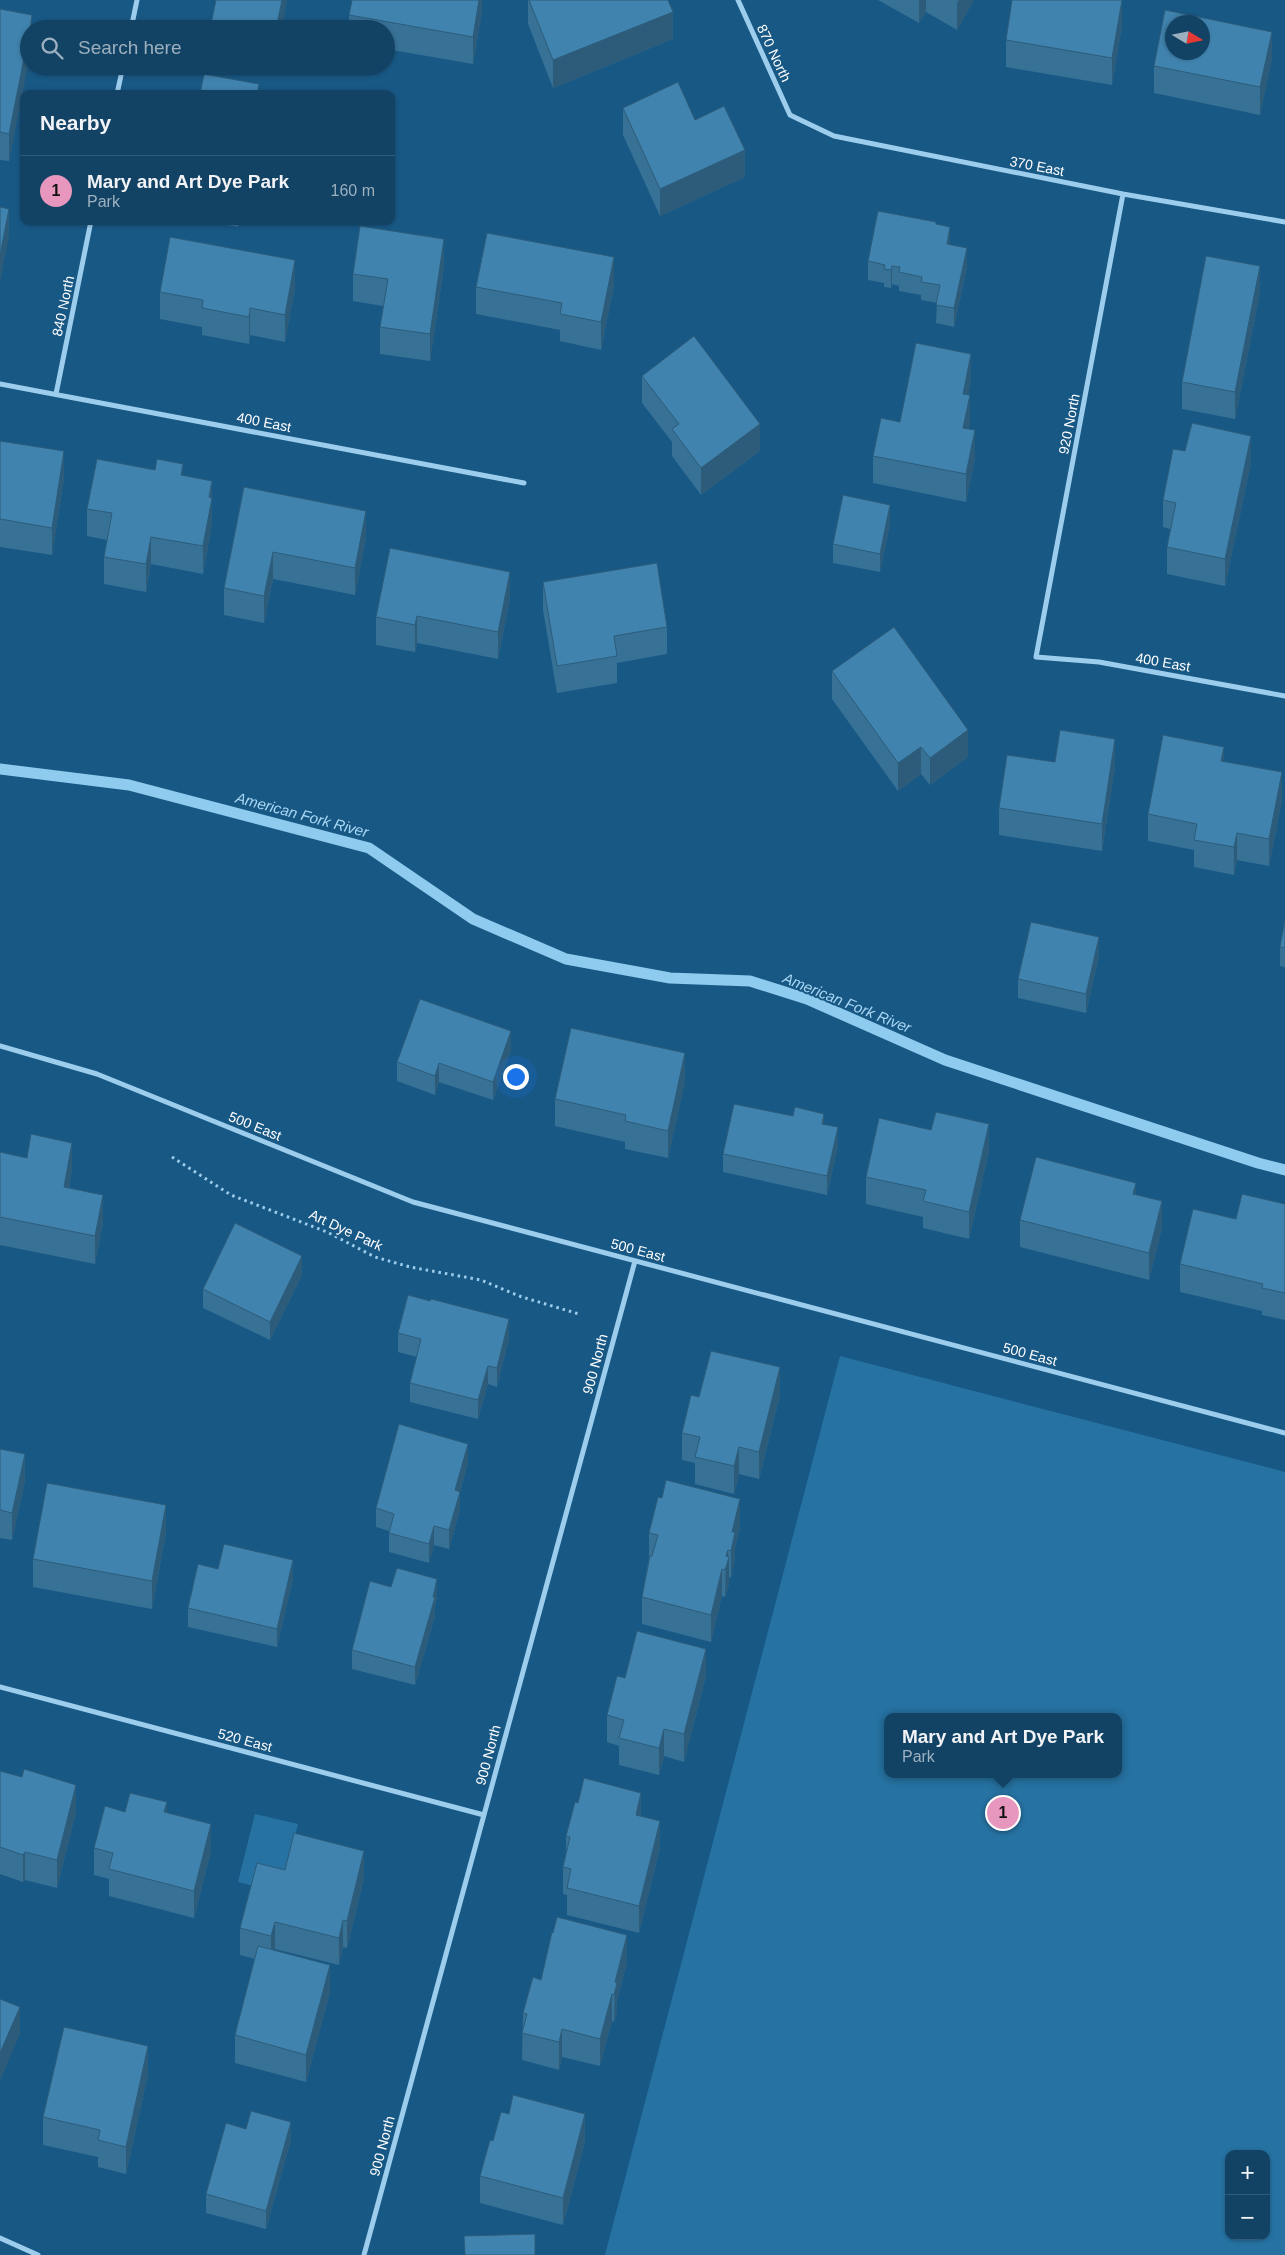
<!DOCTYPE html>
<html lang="en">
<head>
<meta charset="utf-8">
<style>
	:root { --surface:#124264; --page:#1b496a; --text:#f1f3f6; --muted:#9cb0bf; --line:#315b78; --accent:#e797bd }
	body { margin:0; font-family:Arial,sans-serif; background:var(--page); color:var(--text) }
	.controls { position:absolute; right:15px; bottom:15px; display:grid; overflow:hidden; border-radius:10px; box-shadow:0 1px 4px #0004 }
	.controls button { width:45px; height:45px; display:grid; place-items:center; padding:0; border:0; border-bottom:1px solid var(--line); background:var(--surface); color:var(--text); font:25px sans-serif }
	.compass { position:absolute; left:1165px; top:15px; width:45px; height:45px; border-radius:50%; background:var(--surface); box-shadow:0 1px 4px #0004; rotate:100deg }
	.you { position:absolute; left:515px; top:1076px; width:18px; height:18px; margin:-12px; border:4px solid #fff; border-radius:50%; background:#1a73e8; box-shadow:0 0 0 8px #1a73e833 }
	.badge { display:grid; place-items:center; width:32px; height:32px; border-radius:50%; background:var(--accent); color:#111; font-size:16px; font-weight:700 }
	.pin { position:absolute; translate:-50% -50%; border:2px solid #fff; box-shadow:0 1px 5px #0006 }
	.popup { position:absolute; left:884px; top:1713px; width:238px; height:65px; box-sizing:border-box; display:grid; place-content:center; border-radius:10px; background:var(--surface); filter:drop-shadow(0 1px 4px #0005); font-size:16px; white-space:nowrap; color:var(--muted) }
	.popup b { font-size:19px; color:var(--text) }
	.popup::after { content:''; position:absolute; left:50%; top:100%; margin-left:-10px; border:10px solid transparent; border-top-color:var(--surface) }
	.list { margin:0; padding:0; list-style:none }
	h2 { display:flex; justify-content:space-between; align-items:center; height:65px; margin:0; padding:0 20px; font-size:21px }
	h2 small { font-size:16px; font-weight:400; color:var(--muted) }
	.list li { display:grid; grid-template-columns:32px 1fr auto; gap:15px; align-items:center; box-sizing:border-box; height:70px; padding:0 20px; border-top:1px solid var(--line) }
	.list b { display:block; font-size:19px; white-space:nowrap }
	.list p { margin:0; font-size:16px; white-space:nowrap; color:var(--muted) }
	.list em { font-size:16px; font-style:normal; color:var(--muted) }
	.icon { flex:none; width:28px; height:28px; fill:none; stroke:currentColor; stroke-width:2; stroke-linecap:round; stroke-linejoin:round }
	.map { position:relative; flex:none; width:1285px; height:2255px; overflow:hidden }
	.search { position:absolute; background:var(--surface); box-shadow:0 1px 4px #0004; left:20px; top:20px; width:375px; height:55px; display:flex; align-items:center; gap:12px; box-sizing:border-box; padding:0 18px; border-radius:28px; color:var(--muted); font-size:19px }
	.panel { position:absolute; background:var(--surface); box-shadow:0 1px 4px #0004; left:20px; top:90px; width:375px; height:135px; border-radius:10px }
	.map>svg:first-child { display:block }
	.green { fill:#2672a2; fill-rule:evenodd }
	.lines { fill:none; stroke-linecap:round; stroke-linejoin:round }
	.stream { stroke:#8fcbef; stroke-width:11 }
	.path { stroke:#9dcded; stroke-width:3; stroke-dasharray:2.5 4; stroke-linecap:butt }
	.street { stroke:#9dcded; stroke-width:5 }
	.wall { fill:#377196 }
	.shaded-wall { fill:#2d5c7a }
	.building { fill:#4083ae; stroke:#2d5c7a; fill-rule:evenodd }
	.labels { text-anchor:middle; stroke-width:4; stroke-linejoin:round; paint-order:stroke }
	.street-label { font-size:14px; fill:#fff; stroke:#185885 }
	.water-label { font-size:15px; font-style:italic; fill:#a8d7f4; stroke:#185885 }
</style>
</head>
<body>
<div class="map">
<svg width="1285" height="2255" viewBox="0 0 1285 2255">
	<rect width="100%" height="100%" fill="#185885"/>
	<path class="green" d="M840 1356 1285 1472V2255H605ZM888 1717H1118V1774H888ZM1229 2154H1266V2236H1229Z
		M255 1814 298 1824 281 1893 238 1882Z"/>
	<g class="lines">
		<path class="stream" d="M0 769 129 785 369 848 473 919 566 959 670 978 750 981 807 999 945 1060 1258 1163 1285 1170"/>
		<path class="path" d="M172 1157 231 1195 327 1232 375 1257 410 1267 481 1280 522 1297 579 1314"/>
		<path class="street" d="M738 0 790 115 834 136 1123 194 1285 222
			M131 29 137 0
			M117 94 123 66
			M1123 194 1036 657 1099 662 1285 696
			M0 384 524 483
			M56 394 91 221
			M0 1046 97 1074 413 1202 1285 1433
			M0 1687 484 1815
			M0 2238 38 2255
			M364 2255 635 1261"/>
	</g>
	<path class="wall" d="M482 0V11L473 64 386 49V29H349V15Z
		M528 0H668L673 39 553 88 528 24Z
		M878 0H974L957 30 926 12 919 23Z
		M0 9 32 29 9 161 0 160Z
		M1122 26 1112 85 1006 67V40Z
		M1272 59 1260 115 1154 93V66Z
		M228 66H274L273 75Z
		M623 108 695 120 745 177 660 216 623 135Z
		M205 221H239L238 227Z
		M936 224 950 245 967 267 954 327 936 323 937 303 921 300V295L899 291V286L892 284 891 288 884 287V283L868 280V261Z
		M444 266 430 361 380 354V327L383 306 353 301V274Z
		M614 285 601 350 560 341V330L476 314V287Z
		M295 288 285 342 250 335 249 344 202 335V327L160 319V292Z
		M1260 293 1235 419 1182 409V382Z
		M642 376 760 451 701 495 672 456V442L642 403Z
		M971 381 968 395 970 423 968 429 975 458 966 502 873 483V456L900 422Z
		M0 441 64 478 52 555 0 547Z
		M1185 451 1251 463 1225 586 1167 574V547L1170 529 1163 527V500Z
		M183 476 212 481V525L203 574 151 564 146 592 104 584V557L107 540 87 536V509Z
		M244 487 366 538 355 595 273 579 264 623 224 615V588Z
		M890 524 880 572 833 563V544Z
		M543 582 667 627V654L617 663V683L557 693 543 610Z
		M510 599 498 659 417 643 415 652 376 645V617Z
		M832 671 968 757 930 785 921 774 898 791 832 699Z
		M1224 761 1282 800 1269 866 1237 860 1234 875 1194 867V850L1148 841V814Z
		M1055 762 1115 767 1102 851 999 835V808Z
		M1285 920V967L1280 966V947Z
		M1099 956 1086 1013 1018 998V979Z
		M511 1050 493 1100 439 1082 435 1095 397 1081V1062Z
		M685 1081 668 1158 625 1149V1142L555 1126V1099Z
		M824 1125 838 1146 827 1195 723 1172V1154Z
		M989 1151 969 1239 923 1228V1217L866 1204V1177Z
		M0 1152 72 1170 69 1188 103 1222 95 1264 0 1245Z
		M1136 1194 1162 1228 1149 1280 1020 1247V1220Z
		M1285 1204V1320L1262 1315V1311L1180 1292V1264L1236 1219Z
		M302 1275 270 1340 203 1308V1289Z
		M398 1333 509 1338 497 1387 488 1384 478 1419 410 1402V1383L417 1357 398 1352Z
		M780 1395 759 1479 739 1474 734 1494 695 1484V1463L682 1460V1433L699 1397Z
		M0 1449 25 1481 12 1540 0 1538Z
		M468 1463 460 1492V1510L449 1549 434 1545 429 1563 389 1552V1531L376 1527V1508Z
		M740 1527 735 1547V1559L731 1578 729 1577V1584L725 1597 722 1596 711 1642 642 1624V1597L649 1557V1533Z
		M166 1532 152 1609 33 1587V1559Z
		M218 1569 293 1579 277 1647 188 1627V1608Z
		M391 1587 437 1597 435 1606V1616L415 1685 352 1669V1650Z
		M706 1676 684 1762 664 1756 659 1775 619 1765V1746L607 1742V1715L625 1678Z
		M0 1771 76 1812 57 1888 25 1880 23 1882 0 1874Z
		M125 1812H167L211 1851 194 1918 109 1896V1879L94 1875V1848Z
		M641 1816 660 1848 639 1933 567 1915V1895L563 1894V1867L566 1852V1836Z
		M285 1870 364 1878 347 1948 343 1947 339 1965 275 1949V1950L330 1992 306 2082 235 2063V2035L255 1959 240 1955V1928Z
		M627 1962 617 2001V2011L614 2022 612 2021 600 2066 562 2057 559 2070 522 2060 523 2013 541 1980Z
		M148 2074 126 2174 98 2167V2157L43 2145V2117Z
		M246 2129 291 2140 266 2229 206 2213V2194Z
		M493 2141 585 2142 563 2225 480 2203V2176Z"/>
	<path class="shaded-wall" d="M282 0H287L282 29H276Z
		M479 0H482V11L473 64V37Z
		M919 0H926V12L919 23Z
		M959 0H974L957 30V3Z
		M1122 0V26L1112 85V58Z
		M673 12V39L553 88V60Z
		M32 15V29H30Z
		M1272 32V59L1260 115V87Z
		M29 33V61L9 161V134Z
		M745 150V177L660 216V189Z
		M9 209V236L0 282V255Z
		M950 227V245L947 244Z
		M444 239V266L430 361V334Z
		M967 248V267L954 327V308Z
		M614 257V285L601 350V322Z
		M295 260V288L285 342V315Z
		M892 266V284L891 288V270Z
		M1260 266V293L1235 419V392Z
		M250 308V335L249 344V317Z
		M971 354V381L963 422V394Z
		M970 395V423L963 456V428Z
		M760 424V451L701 495V468Z
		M975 430V458L966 502V474Z
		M1251 436V463L1225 586V559Z
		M64 451V478L52 555V528Z
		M183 464V492L181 475Z
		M212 481V525L203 574V546Z
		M890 505V524L880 572V554Z
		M366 511V538L355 595V568Z
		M151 537V564L146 592V564Z
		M273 552V579L264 623V596Z
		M510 572V599L498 659V632Z
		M417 616V643L415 652V625Z
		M968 730V757L930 785V758Z
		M1115 739V767L1102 851V824Z
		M921 747V774L898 791V763Z
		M1224 747V775L1221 761Z
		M1282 772V800L1269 866V839Z
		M1237 833V860L1234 875V847Z
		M1099 937V956L1086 1013V994Z
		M511 1031V1050L493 1100V1082Z
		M685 1053V1081L668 1158V1131Z
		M439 1063V1082L435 1095V1076Z
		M824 1114V1132L822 1124Z
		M989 1124V1151L969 1239V1212Z
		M838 1127V1146L827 1195V1176Z
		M72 1143V1170L64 1214V1187Z
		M1136 1183V1210L1133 1194Z
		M103 1195V1222L95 1264V1236Z
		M1162 1201V1228L1149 1280V1253Z
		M302 1256V1275L270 1340V1322Z
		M509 1319V1338L497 1387V1368Z
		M488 1366V1384L478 1419V1400Z
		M780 1367V1395L759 1479V1452Z
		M468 1444V1463L455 1509V1490Z
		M739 1447V1474L734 1494V1466Z
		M25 1454V1481L12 1540V1513Z
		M460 1492V1510L449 1549V1530Z
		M740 1499V1527L735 1547V1559L731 1578V1551L732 1532Z
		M166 1505V1532L152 1609V1581Z
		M434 1526V1545L429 1563V1544Z
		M728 1550V1561L729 1557V1584L725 1597 726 1556Z
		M293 1560V1579L277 1647V1629Z
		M722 1569V1596L711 1642V1615Z
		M437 1579V1597L435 1606V1616L415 1685V1667Z
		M706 1649V1676L684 1762V1734Z
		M664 1729V1756L659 1775V1748Z
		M76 1785V1812L57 1888V1860Z
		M641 1793V1820L636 1815Z
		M167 1802V1829L164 1812Z
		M660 1821V1848L639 1933V1906Z
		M211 1824V1851L194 1918V1891Z
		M364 1851V1878L347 1948V1921Z
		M25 1852V1880L23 1882V1855Z
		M343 1920V1947L339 1965V1938Z
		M275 1922V1949L271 1963V1936Z
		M627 1935V1962L617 2001V2011L614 2022 615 1982Z
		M330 1965V1992L306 2082V2055Z
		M612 1994V2021L600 2066V2039Z
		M20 2007V2034L0 2081V2053Z
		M562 2029V2057L559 2070V2042Z
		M148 2046V2074L126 2174V2147Z
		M585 2114V2142L563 2225V2198Z
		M291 2122V2140L266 2229V2211Z"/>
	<path class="building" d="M216 0H282L276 29H210Z
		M352 0H479L473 37 349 15Z
		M529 0H668L673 12 553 60Z
		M1012 0H1122L1112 58 1006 40Z
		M0 9 32 15 30 29H29V33L9 134 0 132Z
		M1165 10 1272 32 1260 87 1154 66ZM1172 22H1202V52H1172Z
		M204 74 259 84 257 94H200Z
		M678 82 695 120 724 106 745 150 660 189 623 108Z
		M0 207 9 209 0 255Z
		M878 211 936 222V224L950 227 947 244 967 248 954 308 936 305 940 285 921 282 922 277 899 272 900 267 892 266 891 270 884 269 885 265 868 261Z
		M360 226 444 239 430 334 380 327 388 279 353 274Z
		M487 233 614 257 601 322 560 314 562 303 476 287Z
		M170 237 295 260 285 315 250 308 249 317 202 308 203 300 160 292Z
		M1206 256 1260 266 1235 392 1182 382Z
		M694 336 760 424 701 468 672 429 679 424 642 376Z
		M916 343 971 354 963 394 970 395 963 428 975 430 966 474 873 456 881 418 900 422Z
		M1192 423 1251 436 1225 559 1167 547 1176 503 1163 500 1173 449 1185 451Z
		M0 441 64 451 52 528 0 519Z
		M97 459 155 470 157 459 183 464 181 475 212 481 209 497 212 498 203 546 151 537 146 564 104 557 112 513 87 509Z
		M244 487 366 511 355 568 273 552 264 596 224 588Z
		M843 495 890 505 880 554 833 544Z
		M390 548 510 572 498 632 417 616 415 625 376 617Z
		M657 563 667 627 614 636 617 656 557 666 543 582Z
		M894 627 968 730 930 758 921 747 898 763 832 671Z
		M1060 730 1115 739 1102 824 999 808 1007 755 1055 762Z
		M1163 735 1224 747 1221 761 1282 772 1269 839 1237 833 1234 847 1194 840 1197 824 1148 814Z
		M1285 920V948L1280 947Z
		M1031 922 1099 937 1086 994 1018 979Z
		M420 999 511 1031 493 1082 439 1063 435 1076 397 1062Z
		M571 1028 685 1053 668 1131 625 1121 626 1115 555 1099Z
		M734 1104 793 1116 795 1107 824 1114 822 1124 838 1127 827 1176 723 1154Z
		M936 1112 989 1124 969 1212 923 1201 926 1190 866 1177 879 1118 931 1130Z
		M31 1134 72 1143 64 1187 103 1195 95 1236 0 1217V1152L27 1158Z
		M1036 1157 1136 1183 1133 1194 1162 1201 1149 1253 1020 1220Z
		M1242 1194 1285 1204V1293L1262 1288 1263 1284 1180 1264 1193 1209 1236 1219Z
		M235 1223 302 1256 270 1322 203 1289Z
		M408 1295 430 1301 431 1299 509 1319 497 1368 488 1366 478 1400 410 1383 421 1339 398 1333Z
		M711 1351 780 1367 759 1452 739 1447 734 1466 695 1457 700 1437 682 1433 691 1395 699 1397Z
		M399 1424 468 1444 455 1490 460 1492 449 1530 434 1526 429 1544 389 1533 394 1514 376 1508Z
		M0 1449 25 1454 12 1513 0 1510Z
		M666 1480 740 1499 732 1532H735L731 1551 728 1550 726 1556 729 1557 725 1570 722 1569 711 1615 642 1597 650 1556H652L658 1535 649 1533 658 1497 662 1498Z
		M47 1483 166 1505 152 1581 33 1559Z
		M224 1544 293 1560 277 1629 188 1608 198 1564 218 1569Z
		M397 1568 437 1579 433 1597H435L415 1667 352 1650 370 1581 391 1587Z
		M637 1631 706 1649 684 1734 664 1729 659 1748 619 1738 624 1720 607 1715 617 1676 625 1678Z
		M24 1769 76 1785 57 1860 25 1852 23 1855 0 1847V1771L22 1777Z
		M584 1778 641 1793 636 1815 660 1821 639 1906 567 1888 571 1869 563 1867 570 1837 566 1836 575 1802 578 1803Z
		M130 1793 167 1802 164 1812 211 1824 194 1891 109 1869 113 1853 94 1848 105 1806 125 1812Z
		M294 1833 364 1851 347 1921 343 1920 339 1938 275 1922 271 1936 240 1928 257 1863 285 1870Z
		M557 1917 627 1935 615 1982 617 1983 614 1995 612 1994 600 2039 562 2029 559 2042 522 2033 527 2014 523 2013 533 1977 541 1980 552 1932 553 1933Z
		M258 1946 330 1965 306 2055 235 2035Z
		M0 1999 20 2007 0 2053Z
		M64 2027 148 2046 126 2147 98 2140 100 2130 43 2117Z
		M513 2095 585 2114 563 2198 480 2176 490 2140 493 2141 501 2112 509 2114Z
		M251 2111 291 2122 266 2211 206 2194 226 2123 246 2129Z
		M535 2234V2255H465L464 2236Z"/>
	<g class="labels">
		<g class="street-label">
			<text transform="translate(774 53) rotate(65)" y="5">870 North</text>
			<text transform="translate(1037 166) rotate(11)" y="5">370 East</text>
			<text transform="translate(63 306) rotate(-78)" y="5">840 North</text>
			<text transform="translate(264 422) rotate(11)" y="5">400 East</text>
			<text transform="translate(1069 424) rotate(-79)" y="5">920 North</text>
			<text transform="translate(1163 662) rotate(10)" y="5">400 East</text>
			<text transform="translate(255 1126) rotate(22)" y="5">500 East</text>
			<text transform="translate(346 1230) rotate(25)" y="5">Art Dye Park</text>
			<text transform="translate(638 1250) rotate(15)" y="5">500 East</text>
			<text transform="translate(1030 1354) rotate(15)" y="5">500 East</text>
			<text transform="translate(595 1364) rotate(-75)" y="5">900 North</text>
			<text transform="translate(245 1740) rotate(15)" y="5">520 East</text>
			<text transform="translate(488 1755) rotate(-75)" y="5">900 North</text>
			<text transform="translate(382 2146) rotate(-75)" y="5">900 North</text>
		</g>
		<g class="water-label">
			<text transform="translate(302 815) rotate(15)" y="5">American Fork River</text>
			<text transform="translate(847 1003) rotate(22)" y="5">American Fork River</text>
		</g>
	</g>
</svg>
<div class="controls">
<button>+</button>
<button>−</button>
</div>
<svg class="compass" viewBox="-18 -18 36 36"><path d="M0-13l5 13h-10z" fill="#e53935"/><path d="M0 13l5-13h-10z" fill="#9cb0bf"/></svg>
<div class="you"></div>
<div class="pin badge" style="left:1003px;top:1813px">1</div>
<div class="popup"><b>Mary and Art Dye Park</b>Park</div>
<div class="search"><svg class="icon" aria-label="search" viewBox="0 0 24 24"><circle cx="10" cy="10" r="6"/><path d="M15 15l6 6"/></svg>Search here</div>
<section class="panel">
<h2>Nearby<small></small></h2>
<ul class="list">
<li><span class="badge">1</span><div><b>Mary and Art Dye Park</b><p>Park</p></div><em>160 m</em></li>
</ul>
</section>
</div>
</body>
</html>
